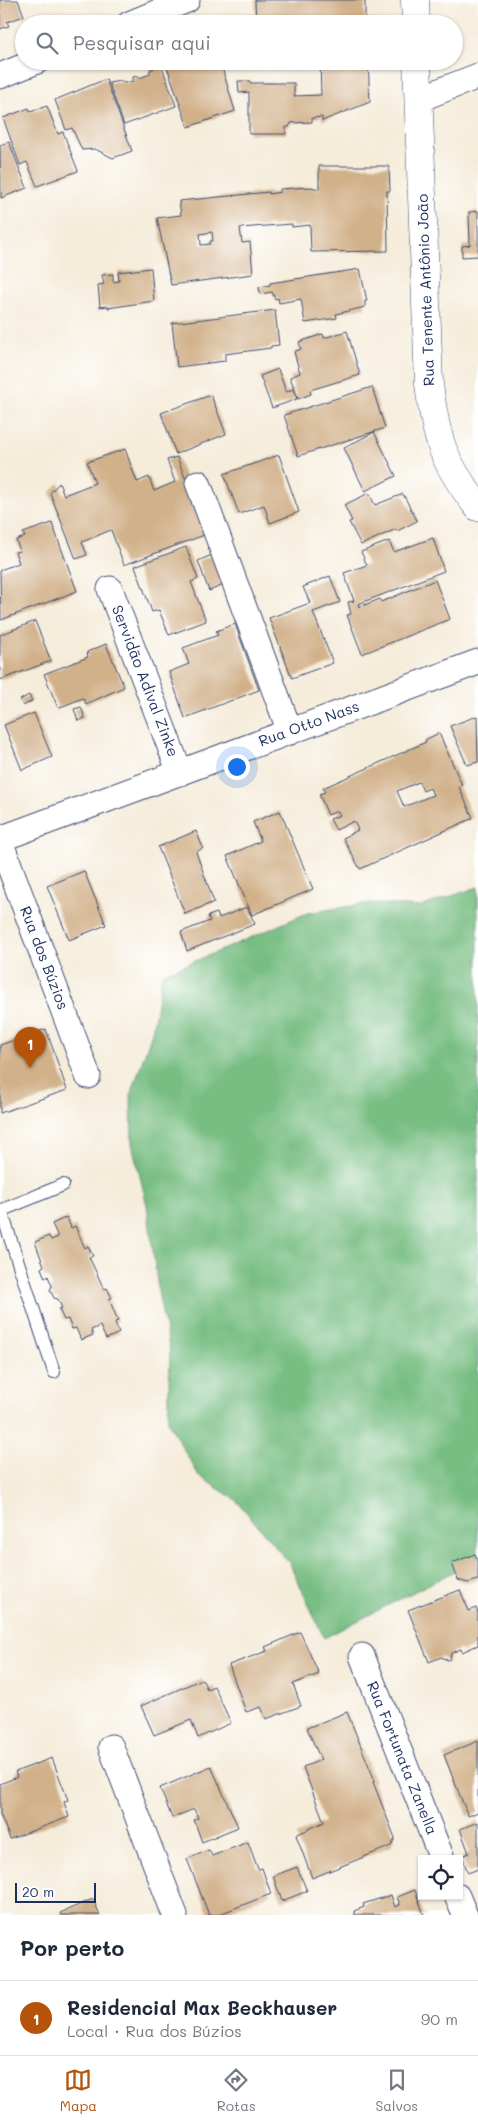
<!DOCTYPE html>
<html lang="pt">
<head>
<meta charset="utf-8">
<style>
	:root { --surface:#fff; --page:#f2f2f3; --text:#1f2937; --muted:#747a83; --line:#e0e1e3; --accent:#b45309 }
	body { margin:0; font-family:Mali,sans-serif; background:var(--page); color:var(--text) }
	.controls { position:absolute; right:15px; bottom:15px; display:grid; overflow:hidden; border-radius:0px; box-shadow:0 1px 4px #0004 }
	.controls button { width:45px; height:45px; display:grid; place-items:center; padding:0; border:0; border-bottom:1px solid var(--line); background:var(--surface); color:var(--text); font:25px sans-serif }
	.scale { position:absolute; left:15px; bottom:12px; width:81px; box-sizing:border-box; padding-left:5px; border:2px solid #1b2f5e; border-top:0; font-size:14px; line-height:18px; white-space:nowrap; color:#1b2f5e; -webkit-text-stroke:4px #fff; paint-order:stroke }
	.you { position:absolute; left:236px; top:766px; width:18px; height:18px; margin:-12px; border:4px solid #fff; border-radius:50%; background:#1a73e8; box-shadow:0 0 0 8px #1a73e833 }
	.badge { display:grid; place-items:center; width:32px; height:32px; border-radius:50%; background:var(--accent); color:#fff; font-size:16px; font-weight:700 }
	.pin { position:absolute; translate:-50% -41px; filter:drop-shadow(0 1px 2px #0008) }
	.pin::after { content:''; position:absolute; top:26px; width:18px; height:15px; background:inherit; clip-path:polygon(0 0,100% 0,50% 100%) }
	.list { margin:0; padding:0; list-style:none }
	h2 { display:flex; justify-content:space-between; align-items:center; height:65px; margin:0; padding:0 20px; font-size:21px }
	h2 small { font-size:16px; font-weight:400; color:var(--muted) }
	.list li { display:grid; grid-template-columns:32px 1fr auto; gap:15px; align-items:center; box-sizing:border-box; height:75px; padding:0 20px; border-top:1px solid var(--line) }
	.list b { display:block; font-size:19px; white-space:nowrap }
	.list p { margin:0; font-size:16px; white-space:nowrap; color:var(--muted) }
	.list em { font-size:16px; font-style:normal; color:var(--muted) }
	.icon { flex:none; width:28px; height:28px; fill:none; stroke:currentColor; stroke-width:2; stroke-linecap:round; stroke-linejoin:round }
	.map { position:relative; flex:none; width:478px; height:1915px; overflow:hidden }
	.search { position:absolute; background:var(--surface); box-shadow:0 1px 4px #0004; left:15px; right:15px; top:15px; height:55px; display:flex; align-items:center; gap:12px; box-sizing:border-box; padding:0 18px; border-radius:28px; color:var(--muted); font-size:19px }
	.sheet { height:140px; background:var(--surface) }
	nav { display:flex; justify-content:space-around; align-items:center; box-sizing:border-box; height:70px; border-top:1px solid var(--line); background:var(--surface); font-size:14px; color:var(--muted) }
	nav a { display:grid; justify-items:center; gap:2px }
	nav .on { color:var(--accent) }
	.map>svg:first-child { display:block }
	.forest { fill:#78be83; stroke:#4a7670 }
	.building { fill:#d1b18a; fill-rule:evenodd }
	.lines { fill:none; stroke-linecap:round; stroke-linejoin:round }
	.lane-casing { stroke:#3c4b71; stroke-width:14 }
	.street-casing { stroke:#3c4b71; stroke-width:27 }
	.primary-casing { stroke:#3c4b71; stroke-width:29 }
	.lane { stroke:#fff; stroke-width:12 }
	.street { stroke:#fff; stroke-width:25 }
	.primary { stroke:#fff; stroke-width:28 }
	.labels { text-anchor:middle; stroke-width:4; stroke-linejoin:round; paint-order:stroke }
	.street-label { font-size:15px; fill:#1b2f5e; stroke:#fff }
</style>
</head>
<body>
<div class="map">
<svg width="478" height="1915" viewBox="0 0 478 1915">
	<rect width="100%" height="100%" fill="#fff"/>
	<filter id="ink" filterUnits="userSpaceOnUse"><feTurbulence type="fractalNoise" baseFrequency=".02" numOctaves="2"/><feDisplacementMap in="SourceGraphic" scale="10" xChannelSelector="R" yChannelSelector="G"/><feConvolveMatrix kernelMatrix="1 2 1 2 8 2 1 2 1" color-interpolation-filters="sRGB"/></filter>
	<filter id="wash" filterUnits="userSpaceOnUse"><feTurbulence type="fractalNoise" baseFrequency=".0096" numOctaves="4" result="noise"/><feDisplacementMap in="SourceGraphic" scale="20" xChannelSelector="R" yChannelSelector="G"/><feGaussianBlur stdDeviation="1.12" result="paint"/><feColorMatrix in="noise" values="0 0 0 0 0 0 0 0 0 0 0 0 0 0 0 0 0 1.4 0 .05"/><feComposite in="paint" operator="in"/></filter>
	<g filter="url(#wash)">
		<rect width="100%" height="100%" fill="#f5ecda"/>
		<path class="forest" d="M478 887V1559L324 1638 290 1564 236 1500 199 1476 168 1422 170 1351 159 1297 147 1205 132 1144 131 1095 152 1032 162 974 222 950 307 913 370 903 420 907Z"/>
		<g id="blocks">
			<path class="building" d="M0 0H18L24 16 7 22 9 26 0 29Z
				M255 0H365V24H256Z
				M165 61H220L235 111 188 127Z
				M320 61H368L370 102 322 121V117L312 118V122L291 123 289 127H286V134H249V92L239 93 238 81H250V83H294V96L321 95Z
				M161 64 176 106 124 125 109 83 120 81 125 83 133 81V77L136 76 140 78 150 74V70Z
				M106 79 132 151 113 158 95 149 82 150 72 128 66 130 55 100Z
				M47 106 58 134 63 132 78 171 37 186 27 162 20 165 3 118 29 108 30 112Z
				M9 142 27 188 1 198 0 145Z
				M319 166H389L390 191H387L388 251 311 252 310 225 292 227V224L240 228 242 243 250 242 253 274 171 285 157 218 181 215 179 201 269 192V194L280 192V189L311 187 319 189ZM212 232 213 241H210V244L201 245 200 234Z
				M478 211V256L462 257V246L470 245 469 212Z
				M151 268 154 301 108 308V306L100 307 98 285 104 284 102 275 113 274V282L119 281 118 272Z
				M360 269 367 301H365V307L336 314 337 318 305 323 301 299 279 303 278 298 275 299 272 292 260 294 259 287 270 285V283Z
				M275 310 279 345 271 346V348L225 354V361L177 367 172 323Z
				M347 331 360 375 310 390 311 394 298 399 290 377 300 373 294 352 301 349 299 342 323 334 324 338Z
				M278 369 286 392 293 389 297 399 272 408 260 376Z
				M372 387 385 428 298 456 284 415Z
				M211 395 226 434 176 454 161 413Z
				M374 432 396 476 365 491 344 448Z
				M125 449 137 482 149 477 154 491 175 482 167 460 177 457 207 534 124 565 111 530 82 542 87 555 76 559 50 493 59 483 64 495 95 483 87 462Z
				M279 455 299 512 270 523 264 505 239 514 224 474Z
				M369 493 375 505 403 494 417 521 397 531 396 529 361 545 349 522 352 521 344 505Z
				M52 523 77 591 1 620 0 570 19 563 15 552 20 551 16 540 25 537 23 533Z
				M433 538 444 571 358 604 359 607 380 599 381 602 435 580 450 619 362 654 347 615 351 614 348 602 354 601 344 573 367 565 361 552 389 541 394 552Z
				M186 547 198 579 191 582 206 621 169 635 159 610 152 612 135 566Z
				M214 554 226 584 209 591 198 561Z
				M330 576 340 602 313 612 333 663 292 678 269 618 310 603 303 587Z
				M35 621 51 661 0 680V635Z
				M235 624 259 690 185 718 169 672 189 664 183 648 218 635 216 631Z
				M106 644 124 687 86 704 83 698 58 708 44 674 88 657 87 652Z
				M29 695 32 701 23 706 20 700Z
				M81 707 85 718 78 721 74 709Z
				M34 713 52 757 22 770 4 725Z
				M477 716 478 762 467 765 450 726Z
				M439 733 462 785 459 787 473 818 360 869 343 838 358 830 354 821 336 830 330 819 340 815 337 811 328 815 319 794 325 792 323 788 426 742 425 740ZM419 782 423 791 430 788 433 795 404 807 397 791Z
				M280 811 313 889 252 915 227 856 261 841 253 822Z
				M196 831 203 848 196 852 214 902 185 914 158 847Z
				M84 871 106 925 69 940 47 886Z
				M247 907 255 924 187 951 181 932 210 921 208 916 217 913 219 918Z
				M46 1029 67 1090 0 1113V1045Z
				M67 1217 71 1228 75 1226 85 1248 88 1246 93 1256 89 1257 104 1289 107 1288 112 1298 109 1299 118 1321 115 1322 119 1333 106 1339 100 1326 91 1330 93 1335 81 1340 76 1328 72 1329 68 1319 64 1320 59 1309 62 1308 58 1299 54 1298 50 1290 52 1286 48 1276 45 1278 41 1268 44 1266 35 1242 49 1236 51 1240 58 1237 52 1224Z
				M475 1554 478 1561V1580L468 1583 458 1580 452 1563Z
				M460 1590 469 1611 476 1608 478 1613V1645L462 1652 461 1649 451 1653 450 1659 448 1660 441 1657 429 1662 408 1610Z
				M300 1632 319 1674 293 1684 301 1706 266 1719 261 1707 246 1712 229 1665 267 1651 265 1647Z
				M202 1679 207 1689 214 1686 231 1723 198 1738 191 1720 154 1735 141 1706Z
				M347 1712 375 1781 373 1782 395 1838 391 1846 312 1878 296 1835 324 1822 303 1767 321 1760 307 1728Z
				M478 1741V1812L468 1816 444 1755Z
				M52 1758 68 1800 64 1802 69 1817 10 1839 0 1814V1784L17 1777 15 1772Z
				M211 1766 238 1827 202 1842 194 1820 198 1818 194 1809 172 1818 160 1788Z
				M478 1822V1869L468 1873 462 1856 469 1853 460 1829Z
				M248 1842 258 1869 262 1868 271 1894 217 1915H209L187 1859 209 1850 212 1856Z
				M297 1867 307 1891 282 1901 273 1876Z
				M415 1890 424 1915H355L354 1911 364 1907 363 1904 391 1895 395 1907 400 1905 397 1897Z
				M93 1899 100 1915H61L60 1913Z"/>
		</g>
	</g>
	<g filter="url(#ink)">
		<use href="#blocks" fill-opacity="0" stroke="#3c4b71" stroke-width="1"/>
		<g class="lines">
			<g class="lane-casing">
				<path id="lane" d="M1 1210 54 1372
					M0 1211 63 1185"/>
			</g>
			<g class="street-casing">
				<path id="street" d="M129 24 187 0
					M0 76 37 61
					M419 99 478 76
					M198 483 290 732
					M110 589 180 773
					M0 839 478 662
					M0 841 88 1076
					M362 1656 442 1859
					M111 1747 175 1915
					M457 1896 465 1915"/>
			</g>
			<g class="primary-casing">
				<path id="primary" d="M415 0 416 24
					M417 61 429 384C436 440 443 462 478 507"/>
			</g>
			<use href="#lane" class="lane"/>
			<use href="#street" class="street"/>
			<use href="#primary" class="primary"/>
		</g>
	</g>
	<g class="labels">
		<g class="street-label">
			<text transform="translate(426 290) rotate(-92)" y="5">Rua Tenente Antônio João</text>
			<text transform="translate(145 681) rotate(69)" y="5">Servidão Adival Zinke</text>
			<text transform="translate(309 724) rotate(-20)" y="5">Rua Otto Nass</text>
			<text transform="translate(44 958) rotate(69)" y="5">Rua dos Búzios</text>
			<text transform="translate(402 1758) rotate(68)" y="5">Rua Fortunata Zanella</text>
		</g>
	</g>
</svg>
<div class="controls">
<button><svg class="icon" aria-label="locate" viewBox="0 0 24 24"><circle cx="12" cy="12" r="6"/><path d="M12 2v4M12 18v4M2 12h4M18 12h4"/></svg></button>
</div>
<div class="scale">20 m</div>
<div class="you"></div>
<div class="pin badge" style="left:30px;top:1068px">1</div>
<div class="search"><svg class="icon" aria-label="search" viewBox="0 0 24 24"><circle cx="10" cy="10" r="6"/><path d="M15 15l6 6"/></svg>Pesquisar aqui</div>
</div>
<section class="sheet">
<h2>Por perto<small></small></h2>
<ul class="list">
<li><span class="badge">1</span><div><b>Residencial Max Beckhauser</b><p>Local · Rua dos Búzios</p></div><em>90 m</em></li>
</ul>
</section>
<nav>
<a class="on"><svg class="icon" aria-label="map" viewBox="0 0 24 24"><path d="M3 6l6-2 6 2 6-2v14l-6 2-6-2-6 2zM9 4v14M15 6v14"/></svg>Mapa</a>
<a><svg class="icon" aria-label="directions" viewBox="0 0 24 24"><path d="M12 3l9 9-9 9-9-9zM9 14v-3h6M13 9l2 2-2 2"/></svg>Rotas</a>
<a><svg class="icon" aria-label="saved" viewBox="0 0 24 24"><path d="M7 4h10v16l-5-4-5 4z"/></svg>Salvos</a>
</nav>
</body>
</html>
